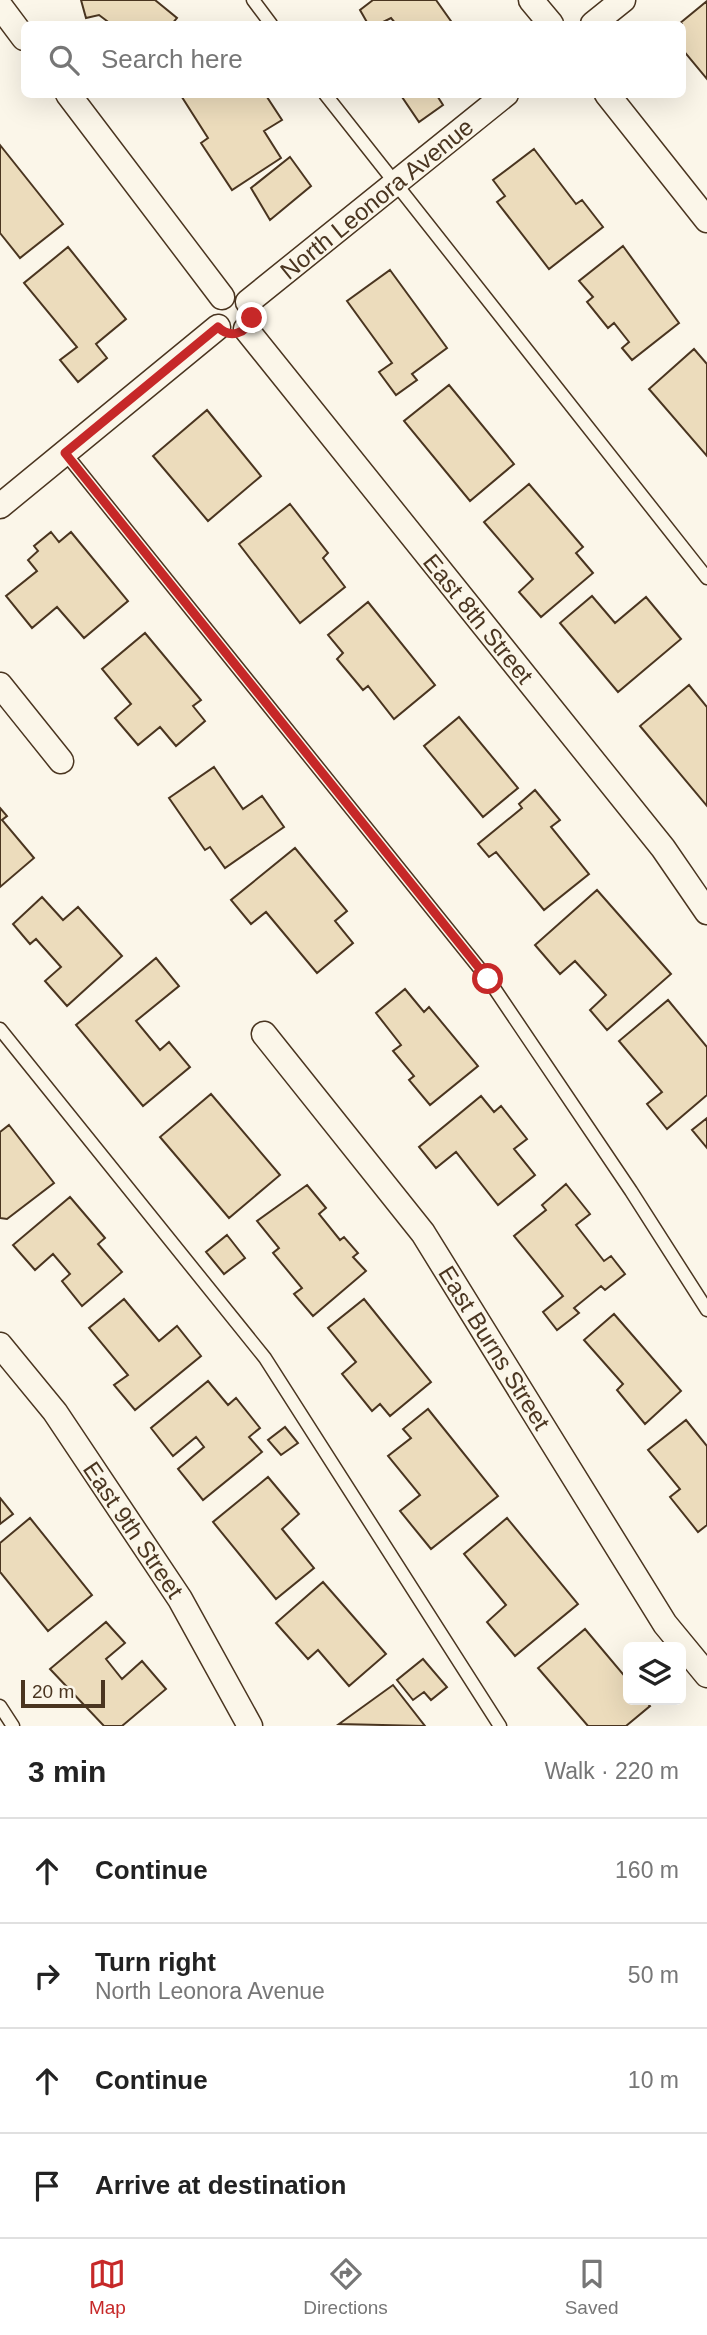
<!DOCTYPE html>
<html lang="en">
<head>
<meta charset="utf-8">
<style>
	:root { --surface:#fff; --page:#f6f6f6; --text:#222; --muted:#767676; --line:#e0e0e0; --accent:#c62828 }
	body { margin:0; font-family:Helvetica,sans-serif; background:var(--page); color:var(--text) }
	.controls { position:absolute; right:21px; bottom:21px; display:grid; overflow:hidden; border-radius:10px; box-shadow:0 7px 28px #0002 }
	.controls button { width:63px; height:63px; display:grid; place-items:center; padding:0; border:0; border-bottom:2px solid var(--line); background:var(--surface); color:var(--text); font:35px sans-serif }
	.scale { position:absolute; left:21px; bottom:18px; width:84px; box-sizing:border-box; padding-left:7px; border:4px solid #4a3520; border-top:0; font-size:19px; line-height:24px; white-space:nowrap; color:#4a3520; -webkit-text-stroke:5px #fbf6e9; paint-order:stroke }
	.stop { position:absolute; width:21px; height:21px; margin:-16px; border:5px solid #c62828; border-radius:50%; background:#fff }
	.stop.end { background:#c62828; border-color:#fff; box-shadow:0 2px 7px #0008 }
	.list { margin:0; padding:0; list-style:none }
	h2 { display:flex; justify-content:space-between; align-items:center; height:91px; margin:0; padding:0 28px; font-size:30px }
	h2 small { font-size:23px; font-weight:400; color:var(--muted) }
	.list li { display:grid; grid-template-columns:46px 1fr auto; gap:21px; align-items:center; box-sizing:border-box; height:105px; padding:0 28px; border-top:2px solid var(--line) }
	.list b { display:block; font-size:26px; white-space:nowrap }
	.list p { margin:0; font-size:23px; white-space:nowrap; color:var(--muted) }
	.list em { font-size:23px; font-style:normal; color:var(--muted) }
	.icon { flex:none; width:38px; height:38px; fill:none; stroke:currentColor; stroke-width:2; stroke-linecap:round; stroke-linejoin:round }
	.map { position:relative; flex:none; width:707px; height:1726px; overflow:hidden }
	.search { position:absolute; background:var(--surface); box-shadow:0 7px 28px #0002; left:21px; right:21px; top:21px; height:77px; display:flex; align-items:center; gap:18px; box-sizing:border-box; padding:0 24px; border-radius:10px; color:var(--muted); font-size:26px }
	.sheet { height:511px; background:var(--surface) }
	nav { display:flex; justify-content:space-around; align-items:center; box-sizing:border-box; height:98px; border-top:2px solid var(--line); background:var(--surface); font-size:19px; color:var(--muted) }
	nav a { display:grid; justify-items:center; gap:4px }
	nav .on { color:var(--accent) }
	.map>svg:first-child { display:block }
	.building { fill:#ecdcbc; stroke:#4a3520; stroke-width:2 }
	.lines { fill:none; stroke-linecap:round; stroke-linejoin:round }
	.lane-casing { stroke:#4a3520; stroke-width:15 }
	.street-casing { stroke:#4a3520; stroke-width:27 }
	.lane { stroke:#fbf6e9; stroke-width:12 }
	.street { stroke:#fbf6e9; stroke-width:24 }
	.route { stroke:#c62828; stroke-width:9 }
	.labels { text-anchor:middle; stroke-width:5; stroke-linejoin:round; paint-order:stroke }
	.street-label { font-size:24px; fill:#4a3520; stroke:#fbf6e9 }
</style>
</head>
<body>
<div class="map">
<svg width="707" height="1726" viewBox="0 0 707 1726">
	<rect width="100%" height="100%" fill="#fbf6e9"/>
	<path class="building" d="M81 0H155L177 18 172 24H111L99 15 86 18Z
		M373 0H436L453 24H396L391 18 379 24H368L360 10Z
		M707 1V79L682 49V24H679Z
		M180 94H265L282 120 264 131 281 158 232 190 201 143 208 138Z
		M400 94H436L443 105 419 122Z
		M0 145 63 224 20 258 0 233Z
		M534 149 576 204 582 200 603 227 549 269 497 202 505 196 493 180Z
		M290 157 311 186 270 220 251 188Z
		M623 246 679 323 632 360 622 348 629 342 614 323 608 328 587 302 593 297 579 281Z
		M68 247 126 319 96 344 107 358 78 382 60 360 77 347 24 283Z
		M390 270 447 348 412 374 417 380 396 395 379 372 392 363 347 301Z
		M694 349 707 364V456L649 389Z
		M449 385 514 464 470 501 404 421Z
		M207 410 261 476 208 521 153 456Z
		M529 484 583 547 576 553 593 573 541 617 519 592 533 579 484 522Z
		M290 504 328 553 323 558 345 587 300 623 239 544Z
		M51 532 59 542 71 532 128 601 84 638 57 607 32 628 6 596 37 571 28 560 38 551 34 546Z
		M592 596 615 623 646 597 681 639 618 692 560 623Z
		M368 602 435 685 394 719 368 686 363 690 337 659 343 653 328 635Z
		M145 633 201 700 193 706 205 721 176 746 160 727 138 745 115 718 131 704 102 669Z
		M689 685 707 707V806L640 726Z
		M459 717 518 788 483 817 424 746Z
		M214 767 243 809 262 796 284 827 225 868 210 847 205 850 169 798Z
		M535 790 560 820 551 827 589 874 544 910 496 852 489 857 478 844 522 808 519 804Z
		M0 808 7 816 2 820 34 858 0 887Z
		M295 848 347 911 335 921 353 943 317 973 266 912 251 924 231 900Z
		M597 890 671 974 607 1030 590 1010 606 995 575 961 560 974 535 945Z
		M42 897 63 920 78 907 122 956 67 1006 45 981 61 967 36 939 30 944 13 924Z
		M156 958 179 986 136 1021 160 1050 169 1042 190 1067 143 1106 76 1025Z
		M405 989 424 1012 429 1007 478 1066 430 1105 409 1080 414 1076 393 1051 401 1045 376 1013Z
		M668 1000 707 1047V1095L667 1129 647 1104 662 1092 619 1041Z
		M211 1094 280 1175 229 1218 160 1137Z
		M481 1096 494 1112 501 1106 527 1139 514 1149 535 1175 498 1205 456 1152 436 1168 419 1147Z
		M707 1118V1148L692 1130Z
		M9 1125 54 1183 7 1219 0 1218V1132Z
		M566 1184 590 1214 576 1225 604 1261 611 1256 625 1274 605 1290 601 1286 574 1308 579 1313 557 1330 543 1312 563 1296 514 1236 546 1210 542 1205Z
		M307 1185 326 1208 319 1214 340 1240 344 1237 358 1253 353 1257 366 1271 313 1316 294 1294 302 1288 273 1253 279 1248 257 1221Z
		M70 1197 105 1238 98 1244 122 1272 82 1306 62 1281 70 1274 53 1254 35 1270 13 1245Z
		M227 1235 245 1258 224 1274 206 1252Z
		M124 1299 159 1341 177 1326 201 1356 135 1410 114 1385 128 1375 89 1328Z
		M364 1299 431 1382 390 1416 380 1404 372 1411 342 1374 356 1362 328 1328Z
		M614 1314 681 1391 645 1424 617 1390 623 1384 584 1340Z
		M208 1381 228 1405 236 1398 260 1428 249 1437 262 1452 203 1500 178 1469 204 1447 196 1437 173 1456 151 1428Z
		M428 1409 498 1496 431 1549 400 1511 420 1495 388 1456 411 1438 403 1429Z
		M686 1420 707 1446V1525L698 1532 670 1497 680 1489 648 1450Z
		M285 1427 298 1443 281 1455 268 1440Z
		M268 1477 299 1514 282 1529 314 1568 276 1599 213 1522Z
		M0 1498 13 1514 0 1524Z
		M30 1518 92 1595 48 1631 0 1572V1543Z
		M507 1518 578 1604 515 1656 487 1622 506 1605 464 1554Z
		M323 1582 386 1654 349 1686 318 1650 308 1659 276 1623Z
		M106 1622 125 1643 106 1659 122 1679 142 1661 166 1689 122 1726H104L50 1669Z
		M585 1629 628 1680V1700H645L650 1706 626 1726H588L538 1668Z
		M423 1659 447 1687 431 1700 424 1692 413 1700 397 1680Z
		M393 1685 425 1726 339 1724Z"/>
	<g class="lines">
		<g class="lane-casing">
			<path id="lane" d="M253 0 271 24
				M325 94 707 578
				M65 453 488 979 631 1191 707 1310
				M0 1029 265 1358 500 1726
				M0 1706 13 1726"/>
		</g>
		<g class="street-casing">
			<path id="street" d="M531 0 551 24
				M0 6 24 38
				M593 24 623 0
				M68 94 222 297
				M607 94 707 220
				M248 302 506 94
				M246 329 663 848 707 912
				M0 506 218 327
				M0 685 61 761
				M264 1034 423 1233 665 1624 707 1675
				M0 1345 55 1412 180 1599 250 1726"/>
		</g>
		<use href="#lane" class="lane"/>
		<use href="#street" class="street"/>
	</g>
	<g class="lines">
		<path class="route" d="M252 318C246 334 230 339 218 327L65 453 488 979"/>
	</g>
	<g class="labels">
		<g class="street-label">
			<text transform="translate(377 199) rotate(-39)" y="8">North Leonora Avenue</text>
			<text transform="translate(478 619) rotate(51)" y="8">East 8th Street</text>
			<text transform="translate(494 1348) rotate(58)" y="8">East Burns Street</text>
			<text transform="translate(133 1530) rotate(56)" y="8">East 9th Street</text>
		</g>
	</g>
</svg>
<div class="controls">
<button><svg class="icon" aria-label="layers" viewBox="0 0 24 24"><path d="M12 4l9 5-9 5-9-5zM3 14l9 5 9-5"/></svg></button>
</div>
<div class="scale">20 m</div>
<div class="stop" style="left:488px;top:979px"></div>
<div class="stop end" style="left:252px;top:318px"></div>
<div class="search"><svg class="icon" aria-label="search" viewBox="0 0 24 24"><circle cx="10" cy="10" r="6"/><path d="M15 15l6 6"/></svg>Search here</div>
</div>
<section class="sheet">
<h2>3 min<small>Walk · 220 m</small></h2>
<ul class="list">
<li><svg class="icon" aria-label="ahead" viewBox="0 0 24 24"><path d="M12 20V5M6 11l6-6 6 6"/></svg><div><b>Continue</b></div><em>160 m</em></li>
<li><svg class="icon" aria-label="right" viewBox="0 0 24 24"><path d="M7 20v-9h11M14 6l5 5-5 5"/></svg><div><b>Turn right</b><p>North Leonora Avenue</p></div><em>50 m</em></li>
<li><svg class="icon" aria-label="ahead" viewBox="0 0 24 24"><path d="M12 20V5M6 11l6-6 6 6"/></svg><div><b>Continue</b></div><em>10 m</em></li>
<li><svg class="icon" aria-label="arrive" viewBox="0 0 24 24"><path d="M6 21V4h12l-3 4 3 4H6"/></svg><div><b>Arrive at destination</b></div></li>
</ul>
</section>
<nav>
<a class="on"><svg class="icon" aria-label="map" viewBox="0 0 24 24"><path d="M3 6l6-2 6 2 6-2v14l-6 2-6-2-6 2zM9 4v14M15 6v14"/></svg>Map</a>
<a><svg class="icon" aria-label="directions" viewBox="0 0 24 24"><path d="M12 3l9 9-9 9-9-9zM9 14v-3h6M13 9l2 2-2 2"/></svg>Directions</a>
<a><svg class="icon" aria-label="saved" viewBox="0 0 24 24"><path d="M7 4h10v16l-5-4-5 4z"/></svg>Saved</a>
</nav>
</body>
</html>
